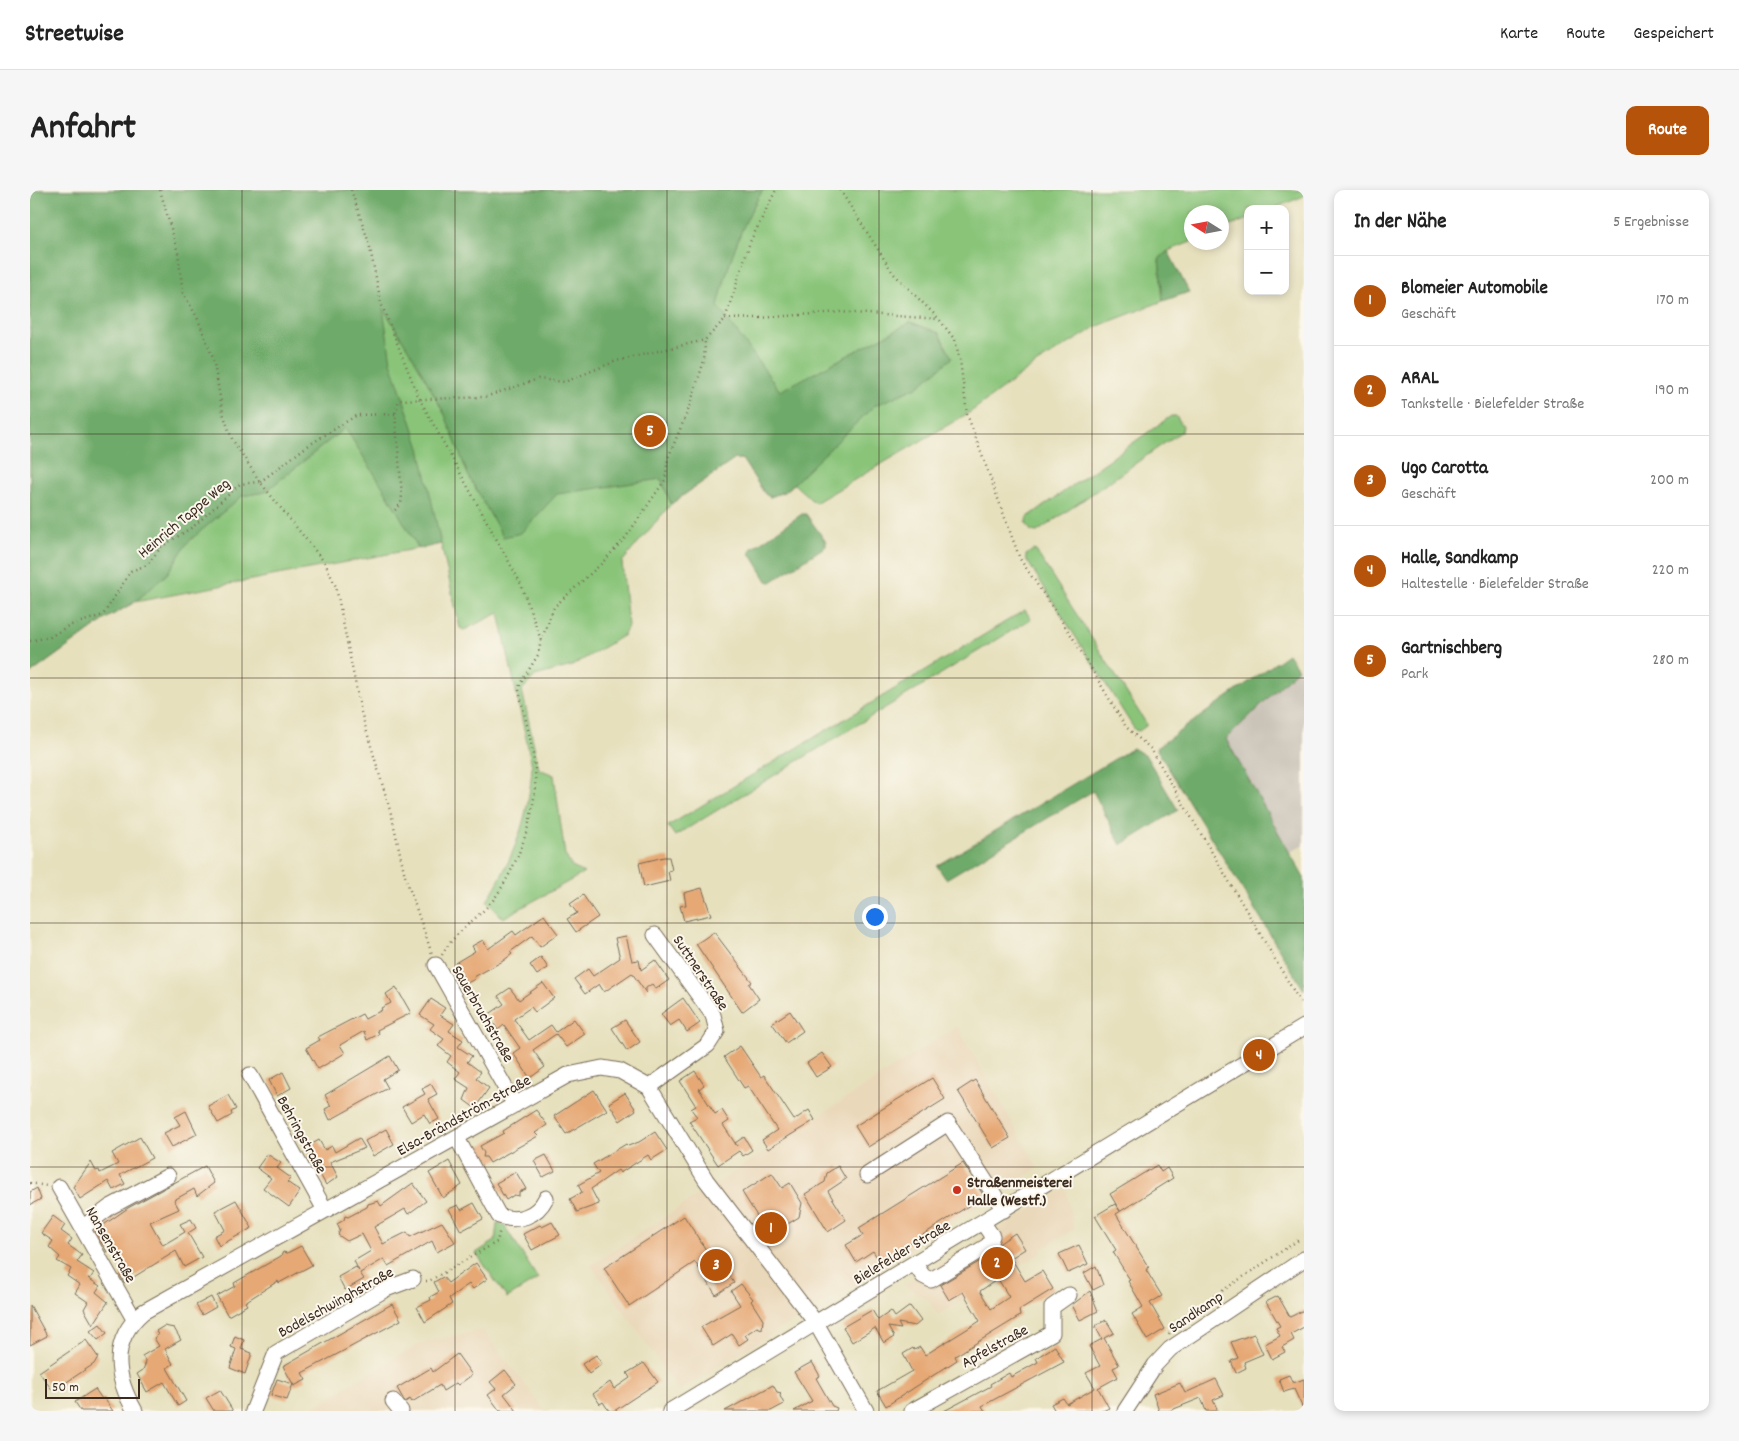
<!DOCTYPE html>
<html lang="de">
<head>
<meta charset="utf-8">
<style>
	:root { --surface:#fff; --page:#f6f6f6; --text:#222; --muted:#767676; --line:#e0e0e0; --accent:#b45309 }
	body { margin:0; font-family:Dekko,sans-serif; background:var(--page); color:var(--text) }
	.controls { position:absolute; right:15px; top:15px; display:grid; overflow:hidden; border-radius:10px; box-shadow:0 2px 8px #0003 }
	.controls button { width:45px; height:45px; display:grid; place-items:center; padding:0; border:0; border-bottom:1px solid var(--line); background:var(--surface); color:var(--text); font:25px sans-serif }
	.compass { position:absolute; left:1154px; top:15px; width:45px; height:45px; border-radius:50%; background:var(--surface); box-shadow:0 2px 8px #0003; rotate:281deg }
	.scale { position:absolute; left:15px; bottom:12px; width:95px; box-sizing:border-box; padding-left:5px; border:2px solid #3b2a1e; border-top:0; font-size:14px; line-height:18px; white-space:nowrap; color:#3b2a1e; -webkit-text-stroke:4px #fbf7ec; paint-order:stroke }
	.you { position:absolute; left:844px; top:726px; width:18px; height:18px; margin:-12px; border:4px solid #fff; border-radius:50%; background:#1a73e8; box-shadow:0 0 0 8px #1a73e833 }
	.badge { display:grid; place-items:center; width:32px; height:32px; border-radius:50%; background:var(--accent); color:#fff; font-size:16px; font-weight:700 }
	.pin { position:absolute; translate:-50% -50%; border:2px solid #fff; box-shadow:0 1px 5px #0006 }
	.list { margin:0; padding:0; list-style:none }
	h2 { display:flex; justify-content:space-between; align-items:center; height:65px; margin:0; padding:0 20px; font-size:21px }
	h2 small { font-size:16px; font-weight:400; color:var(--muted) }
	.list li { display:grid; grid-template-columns:32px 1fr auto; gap:15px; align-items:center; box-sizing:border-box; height:90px; padding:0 20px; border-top:1px solid var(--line) }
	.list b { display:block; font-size:19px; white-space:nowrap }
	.list p { margin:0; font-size:16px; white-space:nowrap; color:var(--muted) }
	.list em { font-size:16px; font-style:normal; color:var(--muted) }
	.map { position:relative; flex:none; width:1274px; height:1221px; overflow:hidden; border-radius:10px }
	header { display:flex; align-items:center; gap:30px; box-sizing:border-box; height:70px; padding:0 25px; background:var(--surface); border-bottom:1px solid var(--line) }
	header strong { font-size:24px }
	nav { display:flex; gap:28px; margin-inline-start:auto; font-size:18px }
	.intro { display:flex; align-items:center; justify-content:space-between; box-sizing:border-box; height:120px; padding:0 30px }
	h1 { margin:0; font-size:35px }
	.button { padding:12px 22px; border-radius:10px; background:var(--accent); color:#fff; font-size:18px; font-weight:700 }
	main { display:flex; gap:30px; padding:0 30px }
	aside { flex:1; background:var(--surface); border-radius:10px; box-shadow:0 2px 8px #0003 }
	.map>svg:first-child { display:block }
	.built { fill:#ead8ba }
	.industrial { fill:#cac3b8 }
	.green { fill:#89c479; stroke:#62774c }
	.forest { fill:#6eaa69; stroke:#546a44 }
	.building { fill:#e6a875; fill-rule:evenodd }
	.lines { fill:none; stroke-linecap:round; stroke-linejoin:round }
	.minor-casing { stroke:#776a56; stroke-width:17 }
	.path { stroke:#776a56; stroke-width:2.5; stroke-dasharray:1 4; stroke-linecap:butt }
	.minor { stroke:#fff; stroke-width:15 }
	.grid { fill:none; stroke:#3b2a1e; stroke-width:1; stroke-opacity:0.55 }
	.poi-dot { fill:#c8321e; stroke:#fbf7ec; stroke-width:2 }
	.labels { text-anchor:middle; stroke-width:4; stroke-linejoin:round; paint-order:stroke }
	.street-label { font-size:16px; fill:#3b2a1e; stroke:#fbf7ec }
	.poi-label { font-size:16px; font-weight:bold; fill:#3b2a1e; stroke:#fbf7ec; text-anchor:start }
</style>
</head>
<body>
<header>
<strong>Streetwise</strong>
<nav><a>Karte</a><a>Route</a><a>Gespeichert</a></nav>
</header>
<div class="intro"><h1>Anfahrt</h1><a class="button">Route</a></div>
<main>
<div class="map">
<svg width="1274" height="1221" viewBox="0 0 1274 1221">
	<rect width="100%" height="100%" fill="#fbf7ec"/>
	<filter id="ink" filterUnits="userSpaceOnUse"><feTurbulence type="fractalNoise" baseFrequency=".02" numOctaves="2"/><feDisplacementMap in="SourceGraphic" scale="10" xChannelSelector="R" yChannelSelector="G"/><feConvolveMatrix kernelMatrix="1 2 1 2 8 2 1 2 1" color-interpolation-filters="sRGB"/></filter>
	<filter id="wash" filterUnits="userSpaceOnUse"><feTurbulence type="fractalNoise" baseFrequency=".0096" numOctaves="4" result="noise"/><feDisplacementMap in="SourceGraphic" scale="20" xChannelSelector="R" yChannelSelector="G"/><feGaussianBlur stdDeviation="1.12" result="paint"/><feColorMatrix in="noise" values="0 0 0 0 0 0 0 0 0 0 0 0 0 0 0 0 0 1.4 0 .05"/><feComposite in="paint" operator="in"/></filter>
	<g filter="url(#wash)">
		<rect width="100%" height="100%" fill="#e6e0bd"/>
		<path class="built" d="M927 836 1008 978 824 1095 649 1200 561 1075Z
			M1036 998 1044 1039 1010 1060 1011 1063 908 1125 899 1111 874 1095Z
			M453 1140 515 1221H276L391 1153Z"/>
		<path class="industrial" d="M1268 479 1274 489V655L1260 662 1196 549Z"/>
		<path class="green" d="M0 0H1274V6L1242 19H1218V29L1192 39V22H1162L1161 52 1138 61 1129 69 1133 111 1068 136 1007 173 942 221 785 313 764 294 756 301 740 307 735 304 712 269H705L641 314 592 372 598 436 594 445 542 476 505 486 492 500 509 579 524 585 535 665 542 677 554 683 473 728 457 711C484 667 499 628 502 576L469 423 434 440 430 438 411 354 105 412 77 428 0 484Z
			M1141 226H1146L1153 236 1152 241 1007 342 1001 341 996 333 998 327Z
			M1003 360 1006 361 1116 533V536L1109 541 1105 540 996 369V365Z
			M995 420 1001 429 645 646 638 636Z
			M467 1034 474 1035 508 1089 477 1108 446 1063 465 1051Z"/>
		<path class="forest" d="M0 0H733C710 36 698 75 688 116L750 201 881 132 909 143 922 168 887 197 844 216 756 301 740 307 735 304 712 269H705L641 314 631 289 527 304 491 343 473 347 438 285 415 225 385 170 353 118 361 172 390 258 411 354 389 359 356 302 315 238 235 302 212 306 158 352 137 384 105 412 77 428 0 484Z
			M1138 61 1159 102 1133 111 1129 69Z
			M772 324H776L796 352V356L741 392 737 391 720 363 721 359Z
			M1258 464 1268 479 1196 549 1274 688V800L1126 558Z
			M1103 558 1116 566 1148 620 1091 655 1063 601 916 689 907 676Z"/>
		<g id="blocks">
			<path class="building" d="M634 667H639L642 680 638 681 640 691 614 697 609 673Z
				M672 698 681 725 654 731 650 716 656 715 654 703Z
				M553 705 568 727 546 742 537 729 547 723 540 714Z
				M514 725 528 744 510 757 502 746 480 762 482 764 473 771 444 787 445 789 437 793 425 773 445 761 442 756 453 750 458 759 483 741 486 745Z
				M684 742 722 792 719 794 729 809 712 822 666 754Z
				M596 746 602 771 609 770 611 780 625 770 639 790 626 799 622 794 616 798V803L602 783 574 802 569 794 555 804 544 789 558 779 563 786 590 768 585 748Z
				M511 767 518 778 507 785 500 775Z
				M513 793 524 808 505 822 501 817 484 829 499 850 521 835 526 842 544 829 555 844 536 857 526 844 503 860 515 877 500 888 483 863 490 858 474 835 468 840 458 825 474 814 468 806 480 798 489 810Z
				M366 797 381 823 347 840 349 844 337 850 334 841 310 855 315 863 288 879 276 858 290 850 288 847 332 824 335 829 352 820 351 818 361 813 356 804Z
				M653 808 670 833 657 842 649 830 640 836 631 824Z
				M401 809 415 818 410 825 424 834 419 841 433 850 428 857 442 866 437 872 451 882 446 888 459 898 445 918 434 910 439 898 425 889 430 882 417 872 421 866 408 856 414 849 400 839 404 834 390 825Z
				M760 821 773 841 756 853 742 833Z
				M595 830 610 852 597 861 582 838Z
				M710 856 731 887 734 885 764 930 779 920 785 930 738 959 732 950 747 940 718 896 714 898 694 867Z
				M792 863 802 877 786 887 777 873Z
				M360 866 368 880 353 889 358 898 300 930 295 919 301 916 295 905Z
				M665 881 674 895 669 899 685 924 692 920 699 931 693 935 707 956 705 953 714 947 722 960 713 966 709 961 688 975 659 931 667 927 661 919 666 916 650 891Z
				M253 882 261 898 247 906 239 890Z
				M902 888 915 909 838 957 825 936Z
				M945 890 980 948 963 958 928 901Z
				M401 894 407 904 398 909 409 929 400 934 394 924 381 932 372 917 395 904 392 899Z
				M564 900 577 920 536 944 524 926Z
				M595 903 606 920 590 931 579 913Z
				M198 905 206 919 201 922 202 925 188 933 178 916Z
				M506 920 517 935 505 943 508 946 460 973 456 967H453L454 963 450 956 474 943 473 941Z
				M156 921 167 944 142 957 134 943 150 935 145 927Z
				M356 939 364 954 343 966 335 951Z
				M625 942 637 960 621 970 618 965 590 983 588 980 561 999 569 1014 547 1022 540 1009 552 1002 548 995 569 983 563 974 596 954 598 956 609 952Z
				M110 947 122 968 90 985 95 994 83 1000 78 991 50 1009 43 997 61 972 66 981 69 980 70 983 88 974 82 963Z
				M329 948 335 958 300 972 308 987 296 995 275 958 289 950 295 960 302 956 305 962Z
				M237 964 251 973 247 978 261 988 257 992 270 1001 259 1017 233 998 241 988 227 978Z
				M516 965 525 981 513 987 504 971Z
				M419 971 432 995 413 1008 399 983Z
				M933 973 954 1006 850 1072 843 1061 826 1072 816 1055 833 1045 829 1038Z
				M1127 975 1131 982 1137 978 1143 988 1086 1024 1119 1078 1116 1080 1132 1106 1120 1113 1135 1139 1117 1150 1102 1124 1113 1117 1098 1091 1100 1090 1083 1062 1086 1060 1065 1026 1085 1014 1090 1021 1080 1004Z
				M175 976 184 993 167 1006 164 999 144 1010 149 1019 120 1032 133 1055 155 1042 150 1034 161 1029 166 1038 158 1043 172 1067 154 1077 146 1061 94 1093 90 1085 98 1079 86 1057 77 1062 65 1041 98 1018Z
				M808 976 816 989 798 1001 816 1030 798 1042 775 1004 795 992 797 983Z
				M486 982 496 999 489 1002V1006L484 1005 476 1010 466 993Z
				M742 983 752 998 760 993 772 1013 769 1027 743 1043 736 1032 732 1034 712 1002Z
				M383 993 396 1011 378 1024 375 1019 344 1037 353 1054 377 1042 380 1047 412 1032 425 1052 407 1062 402 1051 358 1076 354 1069 330 1083 334 1089 315 1100 308 1087 326 1077 329 1081 324 1071 341 1061 332 1044 317 1051 308 1045 310 1040 307 1034 314 1030 315 1026 318 1027 337 1017 338 1014 348 1011 351 1016Z
				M7 998 11 1009 0 1015V1002Z
				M206 1010 222 1038 189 1056 184 1046 195 1040 185 1021Z
				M444 1013 453 1029 431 1041 419 1019 428 1015 431 1020Z
				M23 1026 35 1035 31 1041 42 1049 38 1055 52 1065 47 1072 64 1083 60 1089 58 1088 70 1096 66 1102 78 1112 63 1135 54 1119 58 1112 45 1103 50 1095 37 1086 41 1079 27 1071 30 1067 19 1057 23 1051 11 1043Z
				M654 1026 678 1063 680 1062 686 1070 688 1068 704 1093 686 1105 665 1072 599 1116 574 1078Z
				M522 1032 530 1045 502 1060 493 1044 510 1035 512 1037Z
				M985 1043 995 1059 981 1068 995 1091 1012 1081 1023 1099 989 1120 990 1126 925 1166 927 1170 856 1216 847 1201 882 1181 873 1164 883 1158 884 1160 890 1157 895 1165 950 1131 933 1102 919 1110 910 1095 964 1063 970 1053ZM968 1089 979 1107 961 1119 950 1101Z
				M1049 1055 1058 1074 1038 1083 1029 1064Z
				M271 1056 282 1075 249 1093 248 1091 215 1112 217 1115 198 1126 187 1106 205 1096 204 1093 251 1066 253 1062 257 1063Z
				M446 1073 457 1089 443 1099 439 1094 419 1108 422 1114 395 1132 387 1117 401 1110 400 1107 409 1102 404 1092 413 1087 418 1093Z
				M1066 1076 1073 1095 1063 1100 1054 1083Z
				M711 1094 723 1109 721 1111 733 1130 732 1139 727 1137 715 1145 718 1149 709 1155 702 1144 683 1156 671 1137 710 1115 701 1101Z
				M1060 1101 1068 1121 1050 1130 1042 1115Z
				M1248 1106 1260 1127 1274 1120V1137L1261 1144 1264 1150 1252 1157 1255 1162 1242 1169 1235 1154 1250 1146 1246 1138 1250 1136 1236 1112Z
				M181 1107 186 1117 172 1125 166 1115Z
				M362 1114 371 1130 272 1183 276 1190 264 1196 263 1194 257 1210 241 1205 247 1189 263 1194 253 1176Z
				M0 1115 17 1146 0 1155Z
				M880 1116 891 1131 885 1136 868 1133 871 1139 858 1137 864 1147 854 1153 845 1138 822 1152 813 1137 842 1120 848 1130 861 1121 865 1127Z
				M1076 1130 1084 1143 1074 1148 1089 1175 1083 1178 1088 1187 1068 1198 1079 1218 1073 1221H1025L1021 1214 1033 1208 1037 1214 1065 1198 1056 1183 1070 1176 1059 1156 1072 1149 1065 1136Z
				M70 1134 77 1143 68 1150 60 1141Z
				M134 1136 144 1138 151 1150 135 1159 143 1174 137 1178 156 1211 148 1216 134 1192 117 1202 107 1184 113 1180 116 1172 112 1166 129 1156 124 1148 128 1145 126 1141Z
				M1224 1144 1233 1164 1214 1172 1216 1178 1206 1183 1201 1171 1208 1168 1201 1152Z
				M205 1146 214 1150 211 1159 222 1163 215 1184 200 1178 206 1159 201 1157Z
				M56 1150 68 1167 64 1174 23 1201 9 1182Z
				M1025 1156 1034 1172 952 1216 955 1221H914L961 1196 960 1194 979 1183 981 1187 1008 1172 1006 1168Z
				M427 1164 442 1185 428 1195 426 1193 413 1201 410 1195 382 1212 380 1209 375 1212 367 1198 401 1178 403 1182Z
				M566 1165 572 1174 559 1184 552 1174Z
				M782 1172 790 1186 786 1188 802 1216 807 1218 806 1221H764L782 1211 764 1182Z
				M614 1173 628 1192 584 1221H579L573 1212 570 1214 563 1204 580 1192 584 1199 600 1188 597 1183Z
				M475 1180 486 1194 474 1204 487 1221H470L458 1205 466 1199 460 1192Z
				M1259 1185 1263 1193 1274 1189V1221L1264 1199 1254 1202 1249 1189Z
				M1186 1189 1194 1205 1183 1210 1188 1221H1176L1171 1208 1139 1221H1129L1123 1204 1150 1193 1155 1203Z
				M743 1195 747 1202 751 1203 750 1206 754 1214 741 1221H695Z
				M65 1199 72 1209 74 1208 83 1221H51L45 1212Z
				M190 1200 203 1221H184L176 1208Z"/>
		</g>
	</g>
	<g filter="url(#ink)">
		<use href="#blocks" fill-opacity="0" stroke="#776a56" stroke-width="1"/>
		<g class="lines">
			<g class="minor-casing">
				<path id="minor" d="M406 775 485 915
					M220 885 295 1020
					M619 897 678 855 687 841 683 825 625 745
					M427 948 469 1026C488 1033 507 1026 516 1008
					M837 985 918 933 974 1020
					M29 997 104 1129
					M52 1038 80 1017 138 986
					M885 1074 893 1086 901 1090 959 1055 962 1046 953 1033
					M363 1211 371 1221
					M105 1221C85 1187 80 1150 113 1122L538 885 572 878 590 881 619 897 676 990 786 1133 836 1221
					M223 1221 246 1163 356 1099 383 1089
					M640 1221 1274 837
					M882 1221 1022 1143V1117L1039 1105
					M1095 1221 1125 1175 1140 1159 1274 1069"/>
			</g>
			<path class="path" d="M130 0 148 63 153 103 167 127 183 168 193 223 202 249 230 292 295 373 306 397 331 522 362 627 375 686 402 764
				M321 0 339 53 351 113 389 208 490 392 511 450
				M810 0 863 83 909 129 925 150 930 170 937 224 990 369 1043 448 1096 537 1121 559 1269 810 1274 815
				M695 129 729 128 810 122 908 129
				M230 292 276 257 327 225 365 224
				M365 320 371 314 372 305 365 224 369 210 455 207 508 189 535 192 586 171 675 150 695 129 720 52 746 0
				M0 451 20 447 38 436 73 425 101 381 117 375 131 357 164 336 210 294 229 292
				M412 765C424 742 448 729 464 709 489 675 511 614 504 571 501 548 494 524 489 500L490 494 508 465 511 451 524 417 571 374 596 347 635 290 638 268 659 218 674 171 675 150
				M0 993 17 996
				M396 1091H399L467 1052 470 1039
				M1139 1144 1144 1133 1270 1049"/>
			<use href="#minor" class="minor"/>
		</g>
	</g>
	<path class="grid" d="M212 0V1221M425 0V1221M637 0V1221M849 0V1221M1062 0V1221M0 244H1274M0 488H1274M0 733H1274M0 977H1274"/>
	<circle class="poi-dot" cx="927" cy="1000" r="5"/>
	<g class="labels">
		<g class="street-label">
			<text transform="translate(153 327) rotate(-40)" y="6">Heinrich Tappe Weg</text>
			<text transform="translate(672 782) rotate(56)" y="6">Suttnerstraße</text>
			<text transform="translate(454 823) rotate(60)" y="6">Sauerbruchstraße</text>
			<text transform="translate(433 924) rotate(-29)" y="6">Elsa-Brändström-Straße</text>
			<text transform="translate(273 944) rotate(61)" y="6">Behringstraße</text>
			<text transform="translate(82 1054) rotate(60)" y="6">Nansenstraße</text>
			<text transform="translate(871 1061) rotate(-31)" y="6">Bielefelder Straße</text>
			<text transform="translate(305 1111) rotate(-29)" y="6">Bodelschwinghstraße</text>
			<text transform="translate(1165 1121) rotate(-34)" y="6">Sandkamp</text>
			<text transform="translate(964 1155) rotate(-29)" y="6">Apfelstraße</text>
		</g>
		<g class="poi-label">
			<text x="937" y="997">Straßenmeisterei<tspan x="937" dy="18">Halle (Westf.)</tspan></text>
		</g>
	</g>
</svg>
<div class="controls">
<button>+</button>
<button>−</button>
</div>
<svg class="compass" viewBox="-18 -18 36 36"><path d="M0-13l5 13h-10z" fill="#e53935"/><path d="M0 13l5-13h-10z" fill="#767676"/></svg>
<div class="scale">50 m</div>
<div class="you"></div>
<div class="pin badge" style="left:741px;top:1038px">1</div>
<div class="pin badge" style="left:967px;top:1073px">2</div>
<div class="pin badge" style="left:686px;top:1075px">3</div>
<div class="pin badge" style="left:1229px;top:865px">4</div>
<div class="pin badge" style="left:620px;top:241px">5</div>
</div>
<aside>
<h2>In der Nähe<small>5 Ergebnisse</small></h2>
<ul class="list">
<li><span class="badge">1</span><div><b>Blomeier Automobile</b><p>Geschäft</p></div><em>170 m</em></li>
<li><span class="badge">2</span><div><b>ARAL</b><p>Tankstelle · Bielefelder Straße</p></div><em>190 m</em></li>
<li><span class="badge">3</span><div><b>Ugo Carotta</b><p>Geschäft</p></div><em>200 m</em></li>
<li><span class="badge">4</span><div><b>Halle, Sandkamp</b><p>Haltestelle · Bielefelder Straße</p></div><em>220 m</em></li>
<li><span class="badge">5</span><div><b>Gartnischberg</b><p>Park</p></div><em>280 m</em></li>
</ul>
</aside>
</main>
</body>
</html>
